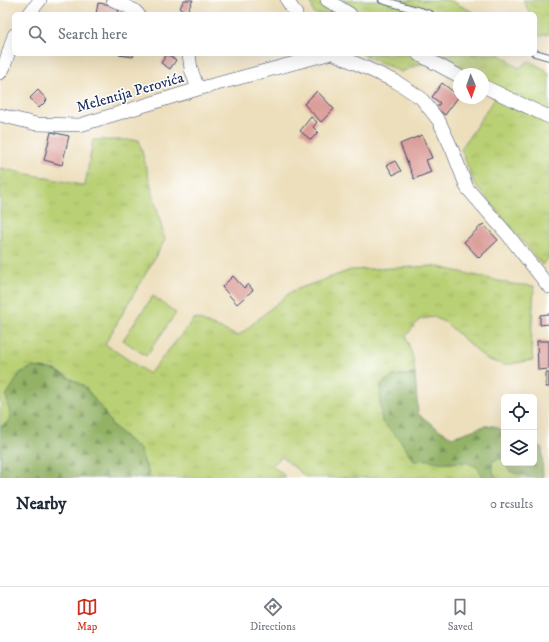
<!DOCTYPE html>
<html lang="en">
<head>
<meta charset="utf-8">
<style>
	:root { --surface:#fff; --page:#f2f2f3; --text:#1f2937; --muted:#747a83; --line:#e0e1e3; --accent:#c8321e }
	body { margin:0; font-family:"IM FELL DW Pica",serif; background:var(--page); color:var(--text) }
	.controls { position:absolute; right:12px; bottom:12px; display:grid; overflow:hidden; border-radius:6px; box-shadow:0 4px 16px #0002 }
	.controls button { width:36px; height:36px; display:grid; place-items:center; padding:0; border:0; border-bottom:1px solid var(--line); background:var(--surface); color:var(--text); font:20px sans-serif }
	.compass { position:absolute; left:453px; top:68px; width:36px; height:36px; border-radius:50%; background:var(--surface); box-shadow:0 4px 16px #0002; rotate:178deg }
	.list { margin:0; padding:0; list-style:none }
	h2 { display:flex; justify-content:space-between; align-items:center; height:52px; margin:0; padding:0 16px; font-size:17px }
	h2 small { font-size:13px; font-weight:400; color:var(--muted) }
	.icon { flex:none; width:22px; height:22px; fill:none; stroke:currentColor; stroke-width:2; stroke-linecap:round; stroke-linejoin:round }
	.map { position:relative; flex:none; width:549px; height:478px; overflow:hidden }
	.search { position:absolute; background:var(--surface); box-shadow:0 4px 16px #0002; left:12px; right:12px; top:12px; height:44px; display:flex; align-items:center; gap:10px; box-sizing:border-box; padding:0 14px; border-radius:6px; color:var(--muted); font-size:15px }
	.sheet { height:108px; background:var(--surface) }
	nav { display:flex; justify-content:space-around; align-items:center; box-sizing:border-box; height:56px; border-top:1px solid var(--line); background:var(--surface); font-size:11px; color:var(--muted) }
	nav a { display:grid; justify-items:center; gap:2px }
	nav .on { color:var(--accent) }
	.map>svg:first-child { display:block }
	.grass { fill:url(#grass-tufts); stroke:#6a8069 }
	.forest { fill:url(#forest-firs); stroke:#577062 }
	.pitch { fill:#bad074; stroke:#6a8069 }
	.building { fill:#db9e99 }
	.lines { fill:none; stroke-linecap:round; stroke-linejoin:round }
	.service-casing { stroke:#3a496c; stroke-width:8 }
	.minor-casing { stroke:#3a496c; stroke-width:14 }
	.service { stroke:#fff; stroke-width:6 }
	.minor { stroke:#fff; stroke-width:13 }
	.labels { text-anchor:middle; stroke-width:3; stroke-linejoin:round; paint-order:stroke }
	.street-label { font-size:15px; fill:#1b2f5e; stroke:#fff }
</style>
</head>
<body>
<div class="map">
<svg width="549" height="478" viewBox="0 0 549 478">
	<defs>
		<pattern id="grass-tufts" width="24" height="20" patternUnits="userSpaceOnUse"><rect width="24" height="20" fill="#bad074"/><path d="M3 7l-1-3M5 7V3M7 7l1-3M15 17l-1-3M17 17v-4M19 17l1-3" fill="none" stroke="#9fb367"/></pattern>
		<pattern id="forest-firs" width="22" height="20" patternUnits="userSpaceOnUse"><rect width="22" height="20" fill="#93b266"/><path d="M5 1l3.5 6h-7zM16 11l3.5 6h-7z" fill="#779157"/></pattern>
	</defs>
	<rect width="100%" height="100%" fill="#fff"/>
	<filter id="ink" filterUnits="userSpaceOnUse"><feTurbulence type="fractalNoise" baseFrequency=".025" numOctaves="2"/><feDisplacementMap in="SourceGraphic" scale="8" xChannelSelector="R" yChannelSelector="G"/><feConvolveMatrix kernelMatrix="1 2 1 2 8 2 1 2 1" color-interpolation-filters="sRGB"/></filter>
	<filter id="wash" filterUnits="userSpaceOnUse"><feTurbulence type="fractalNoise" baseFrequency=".012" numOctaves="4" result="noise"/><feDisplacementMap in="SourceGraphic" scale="16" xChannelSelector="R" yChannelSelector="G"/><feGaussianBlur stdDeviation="0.9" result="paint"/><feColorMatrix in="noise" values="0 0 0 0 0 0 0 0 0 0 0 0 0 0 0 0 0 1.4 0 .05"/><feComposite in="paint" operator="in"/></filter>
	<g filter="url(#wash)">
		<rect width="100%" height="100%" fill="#eddfbc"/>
		<path class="grass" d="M310 0H449L477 14H314Z
			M523 0H549V34L535 37V14H530Z
			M362 54H500L519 68 529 61 546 70 549 74V258L542 265 474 183 461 149 495 98 483 91V74H459L425 62 401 72Z
			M93 140H139L165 240 105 344 149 374 195 318 238 336 292 291 351 270 435 266 512 284 534 286 531 342 533 360 505 365 486 359 446 323 434 317 420 319 406 336 413 358 415 374 393 376 382 421 400 440 410 455 446 463 466 462 477 466 484 478H307L282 457 272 465 287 478H150L140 450 112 425 102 409 84 386 55 370 33 367 20 373 11 419 0 428V168L85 186Z
			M502 458C508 472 510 474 526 474L527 478H496L493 472 492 461Z"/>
		<path class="forest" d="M33 367 55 370 84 386 102 409 112 425 140 450 150 478H39V475L31 478H0V428L11 419 6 396 20 373Z
			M415 374 418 414 438 429 452 437 485 426H494L504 431V462L502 458 492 461 493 472 496 478H484L477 467 466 462 446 463 422 459 415 462 400 440 382 422 380 403 381 384 393 376Z
			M534 444 542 447 543 478H527L526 474C515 474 510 474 504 463H534Z"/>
		<path class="pitch" d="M153 296 176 313 146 356 123 340Z"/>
		<g id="blocks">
			<path class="building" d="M184 0H193L187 12 180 8Z
				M98 3 119 6 118 14H96Z
				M119 54H134L133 57 119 55Z
				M167 54 176 60 170 69 161 63Z
				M442 83 459 96 445 115 436 108 440 103 432 97Z
				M38 90 47 100 39 108 30 98Z
				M317 91 334 109 321 122 304 104Z
				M311 117 317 122 313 127 318 132 311 140 300 131Z
				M51 132 69 136 62 165 44 160Z
				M422 135 432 158 426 160 431 172 414 179 400 144Z
				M395 161 401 171 393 175 387 165Z
				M483 224 498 240 479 258 464 242Z
				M233 276 244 288 248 284 253 290 237 304 222 287Z
				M549 314V324L540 325V315Z
				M537 341H549V369L538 370Z
				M546 373H549V387H546Z"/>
		</g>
	</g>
	<g filter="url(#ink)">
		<use href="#blocks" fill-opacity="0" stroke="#3a496c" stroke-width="1"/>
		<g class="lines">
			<g class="service-casing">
				<path id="service" d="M382 0 430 14
					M535 53 549 57"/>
			</g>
			<g class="minor-casing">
				<path id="minor" d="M113 0 134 10 138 14
					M287 0 296 14
					M327 0 350 14
					M29 14 40 0
					M189 54 191 69 198 89
					M335 54 395 81 421 98 439 121 452 149 467 188 508 235 549 287
					M418 54 459 76
					M0 73 4 67 14 35
					M483 86 549 117
					M0 115 36 124 80 125 198 89 328 54"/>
			</g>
			<use href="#service" class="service"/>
			<use href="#minor" class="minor"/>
		</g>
	</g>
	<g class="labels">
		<g class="street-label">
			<text transform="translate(130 92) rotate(-16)" y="5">Melentija Perovića</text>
		</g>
	</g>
</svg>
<div class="controls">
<button><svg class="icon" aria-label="locate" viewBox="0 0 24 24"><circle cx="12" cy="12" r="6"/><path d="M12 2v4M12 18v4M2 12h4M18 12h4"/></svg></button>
<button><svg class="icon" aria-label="layers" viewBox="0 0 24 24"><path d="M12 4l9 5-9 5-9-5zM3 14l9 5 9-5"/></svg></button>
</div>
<svg class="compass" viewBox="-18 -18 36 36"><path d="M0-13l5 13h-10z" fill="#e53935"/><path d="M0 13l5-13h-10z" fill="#747a83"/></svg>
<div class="search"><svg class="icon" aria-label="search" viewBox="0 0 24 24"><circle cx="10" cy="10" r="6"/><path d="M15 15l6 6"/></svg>Search here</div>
</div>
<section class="sheet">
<h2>Nearby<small>0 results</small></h2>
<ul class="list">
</ul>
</section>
<nav>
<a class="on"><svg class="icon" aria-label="map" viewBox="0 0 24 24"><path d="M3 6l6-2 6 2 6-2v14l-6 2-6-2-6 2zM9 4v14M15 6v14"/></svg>Map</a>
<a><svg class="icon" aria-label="directions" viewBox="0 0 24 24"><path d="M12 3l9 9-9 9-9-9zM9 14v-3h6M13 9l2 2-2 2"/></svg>Directions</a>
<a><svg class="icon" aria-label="saved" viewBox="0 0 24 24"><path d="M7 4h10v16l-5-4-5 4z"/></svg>Saved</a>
</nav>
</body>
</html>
